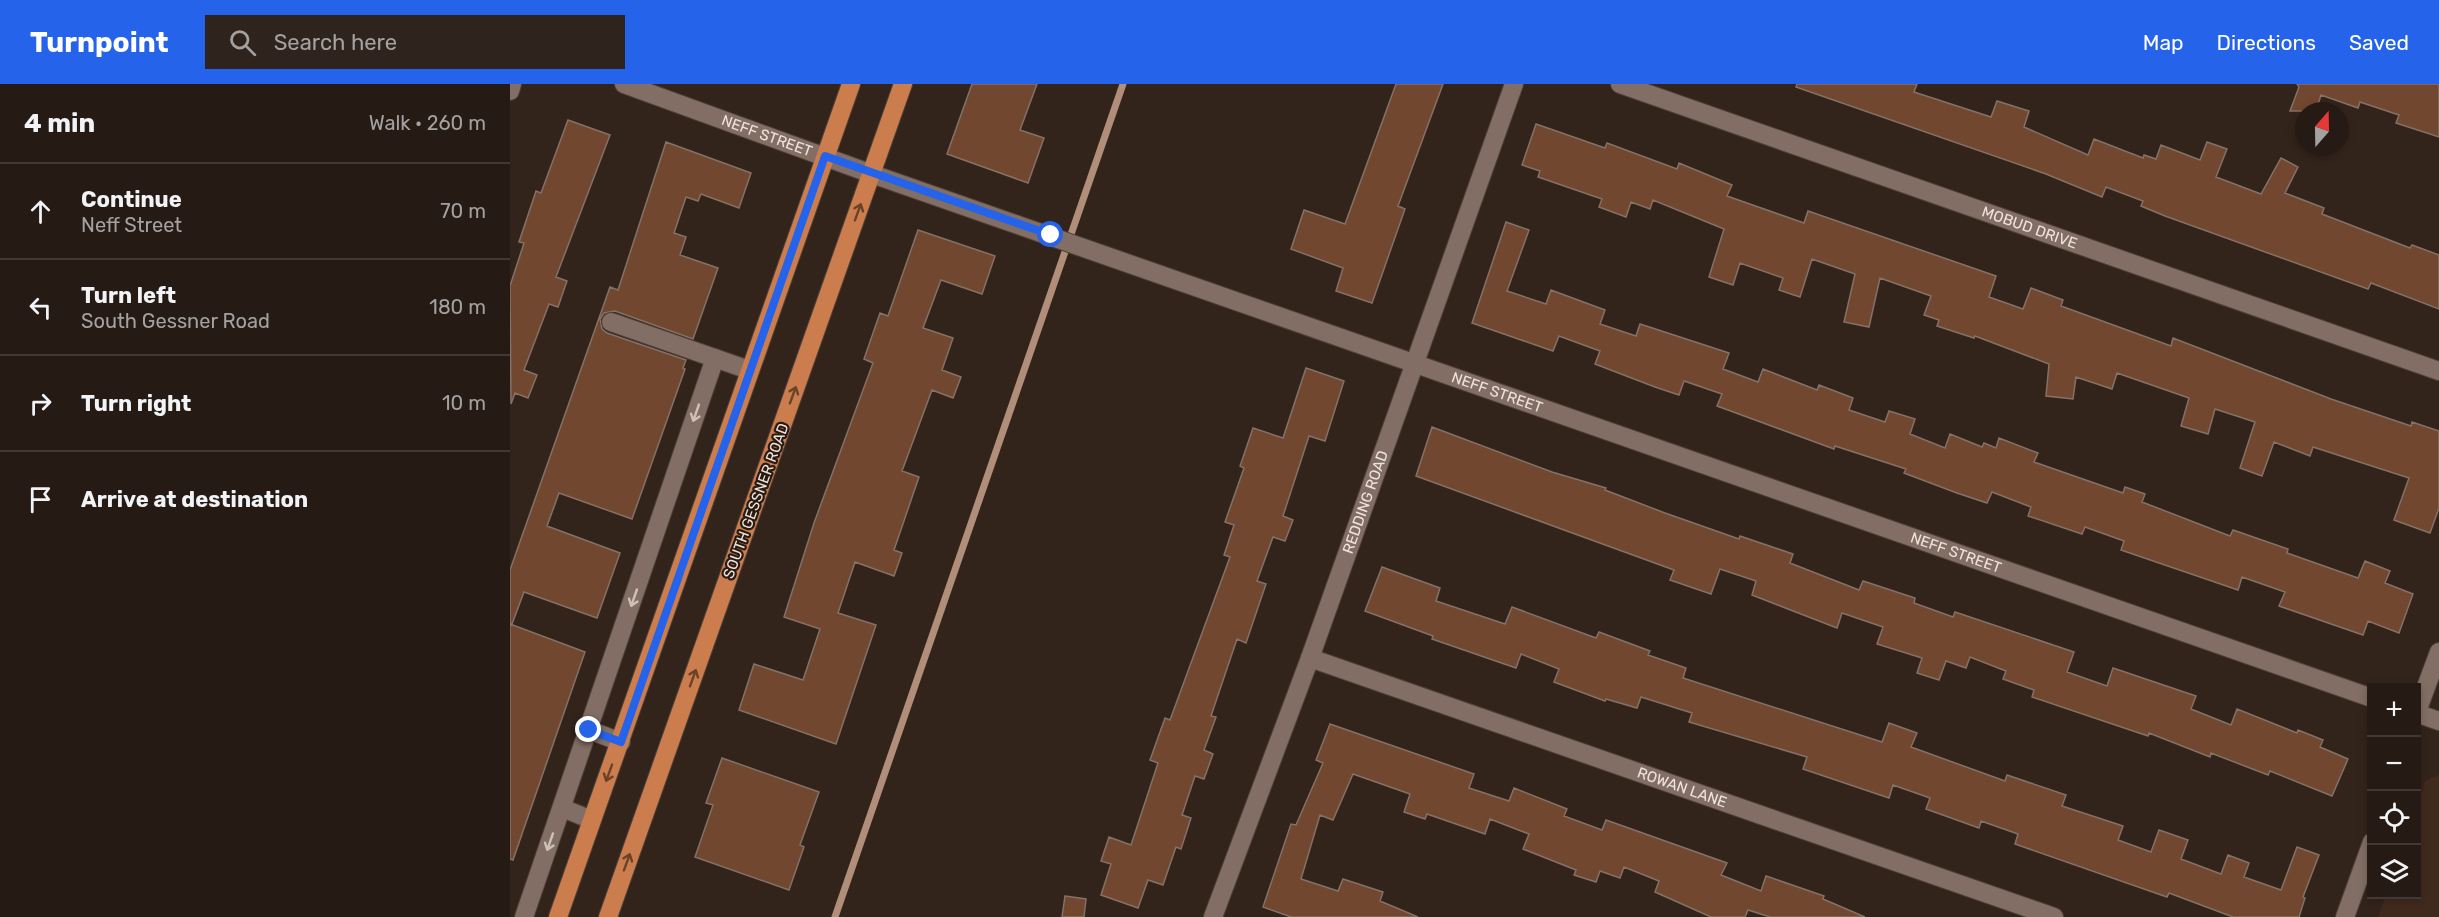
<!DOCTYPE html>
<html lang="en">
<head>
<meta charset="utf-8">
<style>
	:root { --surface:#261b14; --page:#2e241d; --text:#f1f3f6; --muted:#a4a1a0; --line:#423934; --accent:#2563eb }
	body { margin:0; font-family:Rubik,sans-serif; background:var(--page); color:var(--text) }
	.controls { position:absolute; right:18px; bottom:18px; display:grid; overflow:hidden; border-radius:0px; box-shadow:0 3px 9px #0003 }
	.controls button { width:54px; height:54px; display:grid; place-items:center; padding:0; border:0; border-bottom:2px solid var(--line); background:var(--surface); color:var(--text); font:30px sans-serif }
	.compass { position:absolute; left:1785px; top:18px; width:54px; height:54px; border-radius:50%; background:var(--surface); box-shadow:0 3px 9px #0003; rotate:20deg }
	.stop { position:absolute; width:18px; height:18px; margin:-14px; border:4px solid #2563eb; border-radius:50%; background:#fff }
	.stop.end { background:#2563eb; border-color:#fff; box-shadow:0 2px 6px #0008 }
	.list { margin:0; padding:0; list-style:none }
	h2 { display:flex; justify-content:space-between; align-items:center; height:78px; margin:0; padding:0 24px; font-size:26px }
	h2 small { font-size:20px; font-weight:400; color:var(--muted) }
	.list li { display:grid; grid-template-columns:39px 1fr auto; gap:18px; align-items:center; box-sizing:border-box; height:96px; padding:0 24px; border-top:2px solid var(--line) }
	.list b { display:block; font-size:22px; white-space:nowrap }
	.list p { margin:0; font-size:20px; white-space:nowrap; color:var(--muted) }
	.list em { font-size:20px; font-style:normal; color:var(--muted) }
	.icon { flex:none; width:33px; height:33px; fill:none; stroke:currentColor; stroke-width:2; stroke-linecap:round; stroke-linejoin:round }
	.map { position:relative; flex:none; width:1929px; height:833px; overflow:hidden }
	header { display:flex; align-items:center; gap:36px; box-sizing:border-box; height:84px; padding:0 30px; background:var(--accent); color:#fff }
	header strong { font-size:28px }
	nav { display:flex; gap:33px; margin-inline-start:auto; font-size:21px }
	.search { width:420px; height:54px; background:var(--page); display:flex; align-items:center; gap:15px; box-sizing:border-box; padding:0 21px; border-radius:0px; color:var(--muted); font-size:22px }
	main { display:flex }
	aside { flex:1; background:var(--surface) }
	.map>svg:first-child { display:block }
	.built { fill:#402a1e }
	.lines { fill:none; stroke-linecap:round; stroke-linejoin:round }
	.stream { stroke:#b08e7a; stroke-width:7 }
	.building { fill:#714730; stroke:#847167; stroke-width:1.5 }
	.minor-casing { stroke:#4e4039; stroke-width:20 }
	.major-casing { stroke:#4e4039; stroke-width:20 }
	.minor { stroke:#826e64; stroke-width:18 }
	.major { stroke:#cb7d4d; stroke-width:18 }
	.oneway { stroke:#6a422a }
	.oneway2 { stroke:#cec0b9 }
	.route { stroke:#2563eb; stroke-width:8 }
	.labels { text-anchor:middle; stroke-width:4.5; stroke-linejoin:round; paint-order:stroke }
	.street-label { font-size:15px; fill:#eee3dd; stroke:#291a12 }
</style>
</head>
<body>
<header>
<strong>Turnpoint</strong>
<div class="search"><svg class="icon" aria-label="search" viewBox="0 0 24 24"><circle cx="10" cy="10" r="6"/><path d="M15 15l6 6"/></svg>Search here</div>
<nav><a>Map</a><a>Directions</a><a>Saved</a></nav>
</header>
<main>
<aside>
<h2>4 min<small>Walk · 260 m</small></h2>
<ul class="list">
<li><svg class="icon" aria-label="ahead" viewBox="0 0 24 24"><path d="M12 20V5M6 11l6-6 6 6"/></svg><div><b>Continue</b><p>Neff Street</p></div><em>70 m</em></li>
<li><svg class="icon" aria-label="left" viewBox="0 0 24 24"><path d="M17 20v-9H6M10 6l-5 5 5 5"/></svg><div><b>Turn left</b><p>South Gessner Road</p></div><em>180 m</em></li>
<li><svg class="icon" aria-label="right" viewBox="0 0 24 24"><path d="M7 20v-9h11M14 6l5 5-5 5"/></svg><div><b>Turn right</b></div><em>10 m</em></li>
<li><svg class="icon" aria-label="arrive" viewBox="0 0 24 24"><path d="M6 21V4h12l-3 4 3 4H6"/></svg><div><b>Arrive at destination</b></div></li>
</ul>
</aside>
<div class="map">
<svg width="1929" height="833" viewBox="0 0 1929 833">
	<rect width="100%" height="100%" fill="#33241b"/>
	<path class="built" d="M1929 691V833H1868L1876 811 1906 810 1907 722 1915 697Z"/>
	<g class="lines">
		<path class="stream" d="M325 833 613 0"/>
	</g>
	<path class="building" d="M462 0H527L510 46 534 54 518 99 437 70Z
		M886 0H933L888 122 895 125 862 219 826 207 833 184 781 165 794 126 835 140Z
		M1287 0H1407L1404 8 1481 33 1487 17 1519 27 1514 43 1578 71 1584 55 1633 74 1634 71 1646 75 1651 61 1690 76 1697 58 1717 65 1706 93 1751 110 1771 74 1788 83 1775 109 1814 124 1812 130 1900 164 1902 161 1929 171V225L1861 199 1858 205 1655 132 1631 122 1633 117 1596 103 1592 113 1536 90 1286 3Z
		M1787 0H1929V53L1886 39 1889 31 1850 18 1848 24 1811 11 1806 27H1780L1789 3Z
		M58 36 100 51 46 193 57 197 48 223 39 220 14 286 27 291 18 314 5 309 1 320 0 202 14 159 9 158 26 107 31 109Z
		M1026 40 1095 64 1097 59 1167 85 1169 79 1222 101 1217 112 1294 139 1298 127 1486 192 1479 213 1513 225 1521 204 1553 216 1551 222 1661 262 1663 254 1821 315 1901 342 1902 338 1929 347V424L1920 449 1884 436 1899 394 1803 363 1800 372 1764 358 1752 392 1730 384 1745 338 1705 325 1698 350 1671 342 1679 314 1607 289 1602 305 1566 293 1563 315 1536 312 1539 280 1465 252 1464 254 1427 242 1429 236 1414 231 1421 212 1370 194 1359 243 1334 238 1345 190 1302 175 1290 213 1269 206 1273 194 1230 179 1223 201 1199 193 1214 145 1143 116 1140 125 1121 118 1116 133 1089 123 1092 115 1028 93 1030 87 1012 81Z
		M156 58 241 89 229 124 191 110 188 117 176 113 164 149 176 153 170 171 208 184 183 255 105 227 94 229 90 235 92 245 97 249 176 276 173 284 175 285 122 435 49 409 37 442 110 469 87 534 14 508 2 540 0 539V486L100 203 108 206Z
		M996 138 1019 146 997 207 1036 220 1041 206 1095 226 1090 240 1126 252 1130 240 1219 269 1213 285 1248 298 1253 285 1307 306 1309 301 1343 314 1339 326 1375 338 1379 327 1405 335 1400 350 1435 364 1440 350 1472 363 1474 359 1486 364 1489 354 1528 369 1524 378 1613 409 1615 403 1635 410 1632 418 1720 452 1723 446 1778 465 1777 469 1848 494 1855 477 1880 487 1875 499 1903 510 1889 549 1858 537 1853 551 1769 522 1775 508 1732 493 1728 506 1611 466 1614 457 1575 443 1572 450 1518 432 1521 423 1482 408 1477 419 1447 409 1394 389 1396 385 1325 362 1324 365 1207 322 1212 310 1174 297 1169 311 1145 303 1085 280 1090 267 1049 252 1043 267 962 239Z
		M408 146 485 172 472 210 431 196 413 244 443 254 432 286 451 293 443 314 422 306 392 387 409 393 384 466 392 469 384 492 345 478 328 529 366 541 326 660 229 626 244 580 293 596 310 545 274 533 304 439 363 279 354 275 370 229 378 232Z
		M796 284 834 297 815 357 799 352 773 432 783 436 775 457 763 453 747 497 756 500 736 559 727 555 701 632 706 633 694 666 703 670 694 695 685 692 672 731 681 734 671 765 666 763 653 801 638 796 628 824 591 811 601 780 591 777 599 753 621 761 648 679 640 676 655 634 660 636 720 473 714 471 724 441 715 438 734 384 730 382 743 344 773 354Z
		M922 343 1042 388 1096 404 1095 406 1155 429 1229 455 1230 452 1283 470 1280 479 1349 506 1353 497 1405 514 1404 519 1443 533 1445 528 1564 568 1557 588 1597 602 1603 584 1686 612 1681 625 1721 641 1727 625 1787 649 1788 646 1813 656 1810 663 1838 675 1822 712 1760 687 1758 691 1701 669 1700 673 1639 649 1638 652 1522 613 1524 606 1493 595 1496 587 1460 573 1456 584 1436 577 1429 596 1407 589 1412 574 1367 560 1373 543 1332 529 1327 544 1242 511 1246 497 1210 485 1201 510 1160 496 1164 486 906 392Z
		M872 483 930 504 926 517 995 540 1002 523 1086 554 1089 548 1140 567 1138 571 1176 584 1173 594 1372 658 1379 639 1407 649 1401 663 1495 697 1497 691 1556 711 1552 722 1613 742 1608 756 1641 768 1649 746 1678 756 1671 775 1711 790 1718 771 1739 779 1734 793 1771 806 1787 763 1809 771 1793 813 1795 814 1789 833H1723L1659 809 1657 813 1505 760 1508 750 1471 737 1469 744 1416 725 1420 714 1383 701 1379 714 1293 685 1297 673 1179 638 1182 629 1131 613 1127 624 1096 615 1095 617 1044 598 1049 585 1011 570 1006 584 922 555 923 552 855 527Z
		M0 540 75 568 3 776 0 775Z
		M820 640 964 690 959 704 999 717 1004 704 1057 725 1054 732 1092 746 1096 736 1217 779 1211 791 1251 807 1256 792 1314 812 1313 815 1355 833H1260L1238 826 1235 833H1201L1145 808 1149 797 1114 783 1110 794 1090 787 1086 798 1064 791 1066 786 1013 765 1019 750 980 735 975 750 917 730 915 735 894 728 900 710 843 690 823 736 810 731 791 795 828 807 833 795 873 808 870 817 908 833H781L753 823 781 740 786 741 813 679 806 676Z
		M212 674 309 708 290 761 294 763 279 806 185 773 203 721 196 719Z
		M555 812 576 815 574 833H552Z"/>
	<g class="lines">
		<g class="minor-casing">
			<g id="minor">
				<path id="s1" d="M114 0 362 90 1862 614"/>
				<path id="s2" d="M1110 0 1929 287"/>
				<path d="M0 7 2 0"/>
				<path d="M101 238 239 286"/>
				<path id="s3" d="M800 574 1544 833"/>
				<path d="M1906 629 1929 637"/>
				<path d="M1906 630 1929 568"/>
				<path d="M79 646 111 658"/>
				<path d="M52 724 82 736"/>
				<path d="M14 833 205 274"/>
				<path id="s4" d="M703 833 800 574 1004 0"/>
				<path d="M1835 833 1862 758"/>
			</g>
		</g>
		<g class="major-casing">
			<path id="major" d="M48 833 341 0
				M98 833 393 0"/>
		</g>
		<use href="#minor" class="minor"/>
		<use href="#major" class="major"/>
	</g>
	<defs><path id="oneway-shaft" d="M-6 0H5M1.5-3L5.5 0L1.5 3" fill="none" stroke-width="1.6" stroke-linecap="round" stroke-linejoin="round" transform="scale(1.5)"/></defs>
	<g class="oneway">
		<use href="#oneway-shaft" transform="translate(348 128) rotate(-70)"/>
		<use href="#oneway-shaft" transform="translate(283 311) rotate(-70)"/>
		<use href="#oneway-shaft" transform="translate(183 594) rotate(-70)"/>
		<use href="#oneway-shaft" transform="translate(99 689) rotate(110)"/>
		<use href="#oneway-shaft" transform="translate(117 778) rotate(-70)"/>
	</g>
	<g class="oneway2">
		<use href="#oneway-shaft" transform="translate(186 329) rotate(109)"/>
		<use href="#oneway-shaft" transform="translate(124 514) rotate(109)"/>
		<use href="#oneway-shaft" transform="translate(40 758) rotate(109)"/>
	</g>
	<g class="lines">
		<path class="route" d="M79 646 111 658 315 72 541 151"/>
	</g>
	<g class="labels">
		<g class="street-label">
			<text dy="5" stroke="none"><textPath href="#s1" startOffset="152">NEFF STREET</textPath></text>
			<text dy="5" stroke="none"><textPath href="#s2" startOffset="434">MOBUD DRIVE</textPath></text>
			<text dy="5" stroke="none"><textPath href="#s1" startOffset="926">NEFF STREET</textPath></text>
			<text transform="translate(246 417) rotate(-70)" y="5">SOUTH GESSNER ROAD</text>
			<text dy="5" stroke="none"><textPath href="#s4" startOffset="442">REDDING ROAD</textPath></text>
			<text dy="5" stroke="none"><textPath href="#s1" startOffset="1412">NEFF STREET</textPath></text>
			<text dy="5" stroke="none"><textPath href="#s3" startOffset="394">ROWAN LANE</textPath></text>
		</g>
	</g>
</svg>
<div class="controls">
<button>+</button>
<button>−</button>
<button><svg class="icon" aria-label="locate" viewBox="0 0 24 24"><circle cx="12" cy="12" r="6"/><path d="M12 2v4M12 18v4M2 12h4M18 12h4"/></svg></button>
<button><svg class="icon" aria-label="layers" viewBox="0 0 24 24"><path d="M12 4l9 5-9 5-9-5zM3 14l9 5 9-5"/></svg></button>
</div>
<svg class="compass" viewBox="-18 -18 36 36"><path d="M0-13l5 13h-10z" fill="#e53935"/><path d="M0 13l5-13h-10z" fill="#a4a1a0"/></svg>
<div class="stop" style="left:541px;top:151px"></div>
<div class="stop end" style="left:79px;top:646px"></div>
</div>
</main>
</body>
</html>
